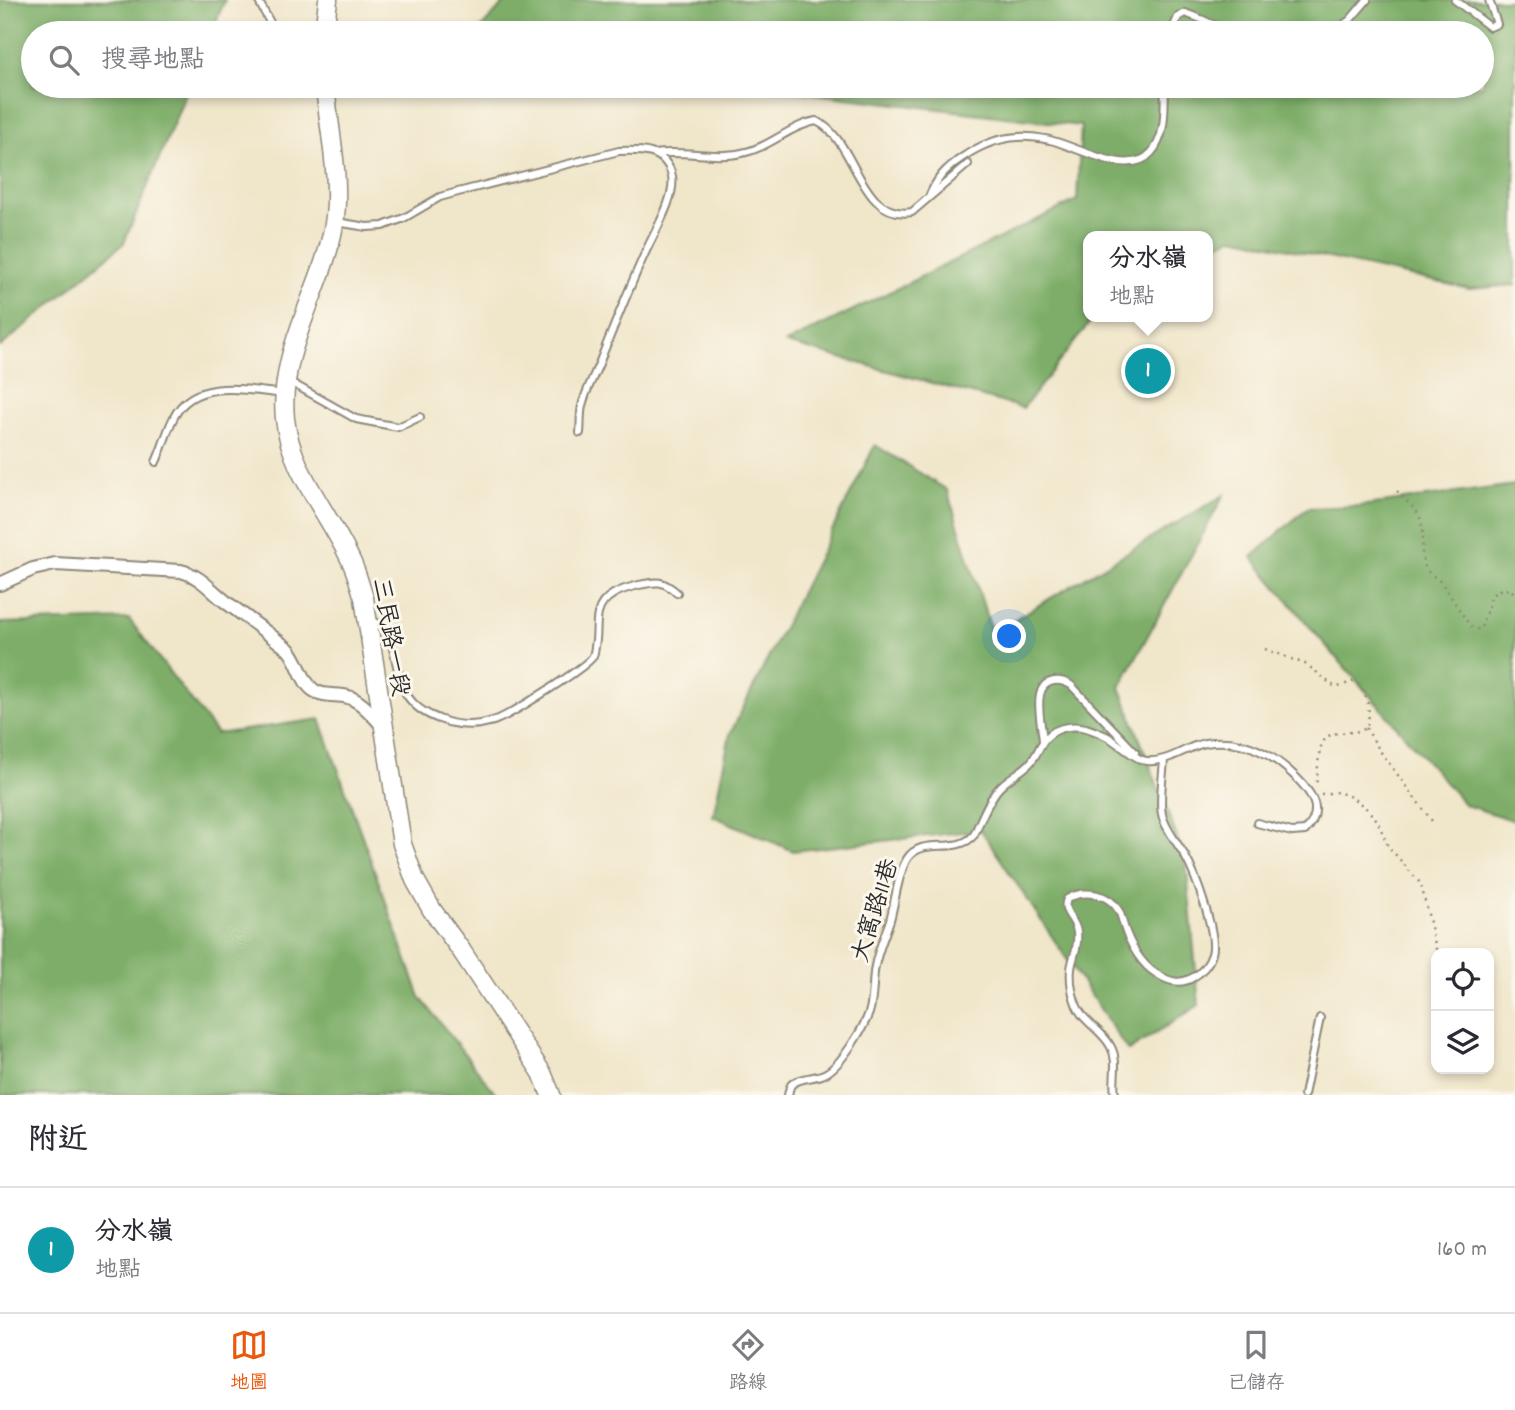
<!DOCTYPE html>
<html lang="zh-TW">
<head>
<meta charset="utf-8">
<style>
	:root { --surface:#fff; --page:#f7f7f7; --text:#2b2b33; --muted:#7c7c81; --line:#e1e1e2; --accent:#ea580c }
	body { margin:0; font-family:Dekko,"LXGW WenKai TC",sans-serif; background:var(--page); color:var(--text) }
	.controls { position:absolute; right:21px; bottom:21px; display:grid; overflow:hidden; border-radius:14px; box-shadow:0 4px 10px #0003 }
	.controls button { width:63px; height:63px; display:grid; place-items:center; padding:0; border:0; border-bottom:2px solid var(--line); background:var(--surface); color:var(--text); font:35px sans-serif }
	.you { position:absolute; left:1010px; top:637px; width:24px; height:24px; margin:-18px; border:5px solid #fff; border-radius:50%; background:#1a73e8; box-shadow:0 0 0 10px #1a73e833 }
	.badge { display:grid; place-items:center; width:46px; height:46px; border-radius:50%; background:var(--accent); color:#fff; font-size:23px; font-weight:700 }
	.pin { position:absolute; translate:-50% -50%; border:4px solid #fff; box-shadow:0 2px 7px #0006 }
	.popup { position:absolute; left:1083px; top:231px; width:130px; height:91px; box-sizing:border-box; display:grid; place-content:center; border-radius:14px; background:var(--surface); filter:drop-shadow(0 2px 5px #0005); font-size:23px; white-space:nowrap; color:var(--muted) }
	.popup b { font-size:26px; color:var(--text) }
	.popup::after { content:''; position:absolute; left:50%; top:100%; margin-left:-14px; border:14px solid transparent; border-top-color:var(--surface) }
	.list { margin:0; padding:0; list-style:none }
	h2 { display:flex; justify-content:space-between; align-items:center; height:91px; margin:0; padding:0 28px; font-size:30px }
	h2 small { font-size:23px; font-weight:400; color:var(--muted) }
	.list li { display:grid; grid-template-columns:46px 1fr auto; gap:21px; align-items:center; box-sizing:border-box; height:126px; padding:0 28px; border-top:2px solid var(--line) }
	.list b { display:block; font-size:26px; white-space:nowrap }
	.list p { margin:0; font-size:23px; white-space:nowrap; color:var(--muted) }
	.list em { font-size:23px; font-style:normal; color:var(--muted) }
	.icon { flex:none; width:38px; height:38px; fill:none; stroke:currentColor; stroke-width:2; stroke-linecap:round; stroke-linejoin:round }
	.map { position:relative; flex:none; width:1515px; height:1095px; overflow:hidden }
	.search { position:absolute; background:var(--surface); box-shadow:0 4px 10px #0003; left:21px; right:21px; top:21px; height:77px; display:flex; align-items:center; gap:18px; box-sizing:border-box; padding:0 24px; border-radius:38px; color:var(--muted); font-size:26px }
	.sheet { height:217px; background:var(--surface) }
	nav { display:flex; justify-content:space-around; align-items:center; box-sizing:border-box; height:98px; border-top:2px solid var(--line); background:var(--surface); font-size:19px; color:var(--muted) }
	nav a { display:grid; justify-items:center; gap:4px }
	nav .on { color:var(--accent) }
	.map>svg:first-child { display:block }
	.forest { fill:#7dad67; stroke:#546c49; stroke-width:2 }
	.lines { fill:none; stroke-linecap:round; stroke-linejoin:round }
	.lane-casing { stroke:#8e887a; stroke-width:10 }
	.street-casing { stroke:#8e887a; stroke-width:16 }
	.primary-casing { stroke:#8e887a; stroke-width:21 }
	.path { stroke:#8e887a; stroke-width:2.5; stroke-dasharray:2 5; stroke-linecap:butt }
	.lane { stroke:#fff; stroke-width:6 }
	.street { stroke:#fff; stroke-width:12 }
	.primary { stroke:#fff; stroke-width:18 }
	.labels { text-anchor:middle; stroke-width:6; stroke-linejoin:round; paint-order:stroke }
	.street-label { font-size:24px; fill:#2b2b2b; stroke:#fbf7ec }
</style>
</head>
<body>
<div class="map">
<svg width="1515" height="1095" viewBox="0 0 1515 1095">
	<rect width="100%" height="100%" fill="#fbf7ec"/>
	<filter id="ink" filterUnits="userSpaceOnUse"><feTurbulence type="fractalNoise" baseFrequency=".0143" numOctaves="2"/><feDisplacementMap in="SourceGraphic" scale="14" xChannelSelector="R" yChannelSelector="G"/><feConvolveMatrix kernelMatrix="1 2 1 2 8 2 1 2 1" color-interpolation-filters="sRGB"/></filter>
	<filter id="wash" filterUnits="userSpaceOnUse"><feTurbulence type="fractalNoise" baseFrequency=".00686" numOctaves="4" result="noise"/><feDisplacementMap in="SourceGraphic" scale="28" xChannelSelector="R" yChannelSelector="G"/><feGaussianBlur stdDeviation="1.57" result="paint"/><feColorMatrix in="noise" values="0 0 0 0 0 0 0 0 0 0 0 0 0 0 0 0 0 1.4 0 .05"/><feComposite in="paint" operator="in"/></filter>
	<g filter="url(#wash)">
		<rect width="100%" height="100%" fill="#f0e6ca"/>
		<path class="forest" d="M0 0H225L211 33H33V86H189L124 243 0 347Z
			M507 0H1515V285L1469 289 1234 237 1208 248V236H1088V317H1094L1023 408 786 343 1077 200 1081 126 746 86H1482V33H476Z
			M875 445 947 490 992 633 1224 495 1120 687 1186 861 1199 1005 1128 1051 981 830 793 851 713 816 730 734Z
			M1515 485V821L1465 805 1310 627 1252 557 1307 508 1360 506Z
			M129 619 217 734 320 719 420 997 497 1095H0V623Z"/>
	</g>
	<g filter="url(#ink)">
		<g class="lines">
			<g class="lane-casing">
				<path id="lane" d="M258 0 274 30 277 33
					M1455 0 1490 27 1497 24 1489 0
					M1171 33 1178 17 1185 13 1201 19 1231 33
					M1332 33 1350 20 1367 0
					M655 154C684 150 714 159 742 153 769 148 789 126 816 121 857 139 858 221 912 212L968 164
					M929 197C937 178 945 169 963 157 979 146 998 138 1018 137 1028 136 1040 138 1050 140 1076 146 1129 178 1151 153 1167 136 1164 107 1165 86
					M336 222 367 227 383 226 404 218 440 197 458 192 619 151C640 150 666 149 672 176 676 197 655 231 646 251 630 286 616 321 602 356 596 373 586 389 582 406 580 414 581 424 580 433
					M290 382 356 419 398 427 420 417
					M156 462C163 447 167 430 174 417 194 377 248 390 283 394
					M372 620C412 642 378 697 439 719 451 724 467 726 480 724 485 723 491 722 496 720 510 715 587 667 593 656 595 651 595 645 596 640 597 631 596 622 598 614 602 595 622 589 639 585 657 581 663 580 677 593
					M1043 741C1042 728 1037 708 1040 695 1043 679 1059 678 1071 685L1135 752
					M788 1095C789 1092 789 1088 791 1085 799 1076 817 1079 826 1073 841 1065 863 1029 869 1013 874 998 872 981 875 966 878 950 885 935 890 920 895 903 898 873 907 859 922 835 956 856 974 835 981 820 988 800 999 788 1008 778 1020 773 1029 764 1036 757 1038 749 1043 742 1052 728 1070 724 1086 728 1092 730 1100 733 1106 736 1118 742 1135 760 1147 761 1171 763 1189 743 1213 742 1228 741 1246 744 1260 751 1278 759 1312 787 1315 807 1316 817 1312 824 1305 831L1292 832 1257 823
					M1115 1095C1112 1079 1119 1062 1111 1047 1102 1029 1081 1022 1075 1001 1072 992 1070 979 1071 969 1073 955 1079 947 1077 932 1075 917 1061 913 1067 899 1084 889 1109 893 1119 911 1122 917 1123 925 1126 932 1133 950 1143 968 1162 977 1172 982 1181 984 1192 978 1201 973 1209 964 1212 954 1218 935 1195 874 1185 856 1178 844 1164 827 1162 814 1159 801 1163 775 1164 760
					M1304 1095 1320 1018"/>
			</g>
			<g class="street-casing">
				<path id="street" d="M0 584 33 569 55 564 181 571C201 576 210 590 226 602 247 618 268 633 288 649 299 660 302 684 315 691 324 697 338 694 348 697 362 701 373 716 383 726"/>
			</g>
			<g class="primary-casing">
				<path id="primary" d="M324 33 328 0
					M325 86C329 130 341 180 334 224 323 290 278 349 285 419 291 473 330 514 352 563 357 574 360 586 364 598L402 844 415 880 432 910 461 950 542 1073 551 1095"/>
			</g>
			<path class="path" d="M1397 491 1419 514 1423 530 1422 557 1426 570 1441 582 1470 626 1480 630 1492 595 1499 590 1510 589 1515 594
				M1265 649 1305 664 1314 670 1332 685 1338 687 1354 681C1368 690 1372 713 1366 728 1357 733 1348 732 1338 733 1314 735 1320 766 1316 785
				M1366 728 1380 751 1435 825
				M1321 794 1338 792 1351 797 1365 807 1377 820 1388 846 1421 884 1437 953"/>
			<use href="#lane" class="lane"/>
			<use href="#street" class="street"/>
			<use href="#primary" class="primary"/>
		</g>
	</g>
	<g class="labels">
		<g class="street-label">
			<text transform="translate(392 637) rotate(80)" y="8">三民路一段</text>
			<text transform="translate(874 910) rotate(-73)" y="8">大窩路11巷</text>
		</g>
	</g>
</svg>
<div class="controls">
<button><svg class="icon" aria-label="locate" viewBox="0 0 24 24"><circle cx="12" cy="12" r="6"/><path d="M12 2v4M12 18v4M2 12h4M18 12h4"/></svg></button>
<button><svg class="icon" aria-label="layers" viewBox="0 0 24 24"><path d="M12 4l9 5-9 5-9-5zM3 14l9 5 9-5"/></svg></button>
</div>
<div class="you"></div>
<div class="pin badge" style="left:1148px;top:371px;background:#0f9aa8">1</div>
<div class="popup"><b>分水嶺</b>地點</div>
<div class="search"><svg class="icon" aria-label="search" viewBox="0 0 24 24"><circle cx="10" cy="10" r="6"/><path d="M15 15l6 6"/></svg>搜尋地點</div>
</div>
<section class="sheet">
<h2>附近<small></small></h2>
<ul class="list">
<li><span class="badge" style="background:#0f9aa8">1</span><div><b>分水嶺</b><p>地點</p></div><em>160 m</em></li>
</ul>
</section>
<nav>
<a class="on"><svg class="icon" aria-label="map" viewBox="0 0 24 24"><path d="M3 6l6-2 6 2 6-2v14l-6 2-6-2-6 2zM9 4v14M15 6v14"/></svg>地圖</a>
<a><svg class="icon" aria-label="directions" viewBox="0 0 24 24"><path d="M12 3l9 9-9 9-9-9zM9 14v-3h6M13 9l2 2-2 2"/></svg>路線</a>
<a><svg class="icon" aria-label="saved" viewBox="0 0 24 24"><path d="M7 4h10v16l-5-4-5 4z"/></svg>已儲存</a>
</nav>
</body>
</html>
